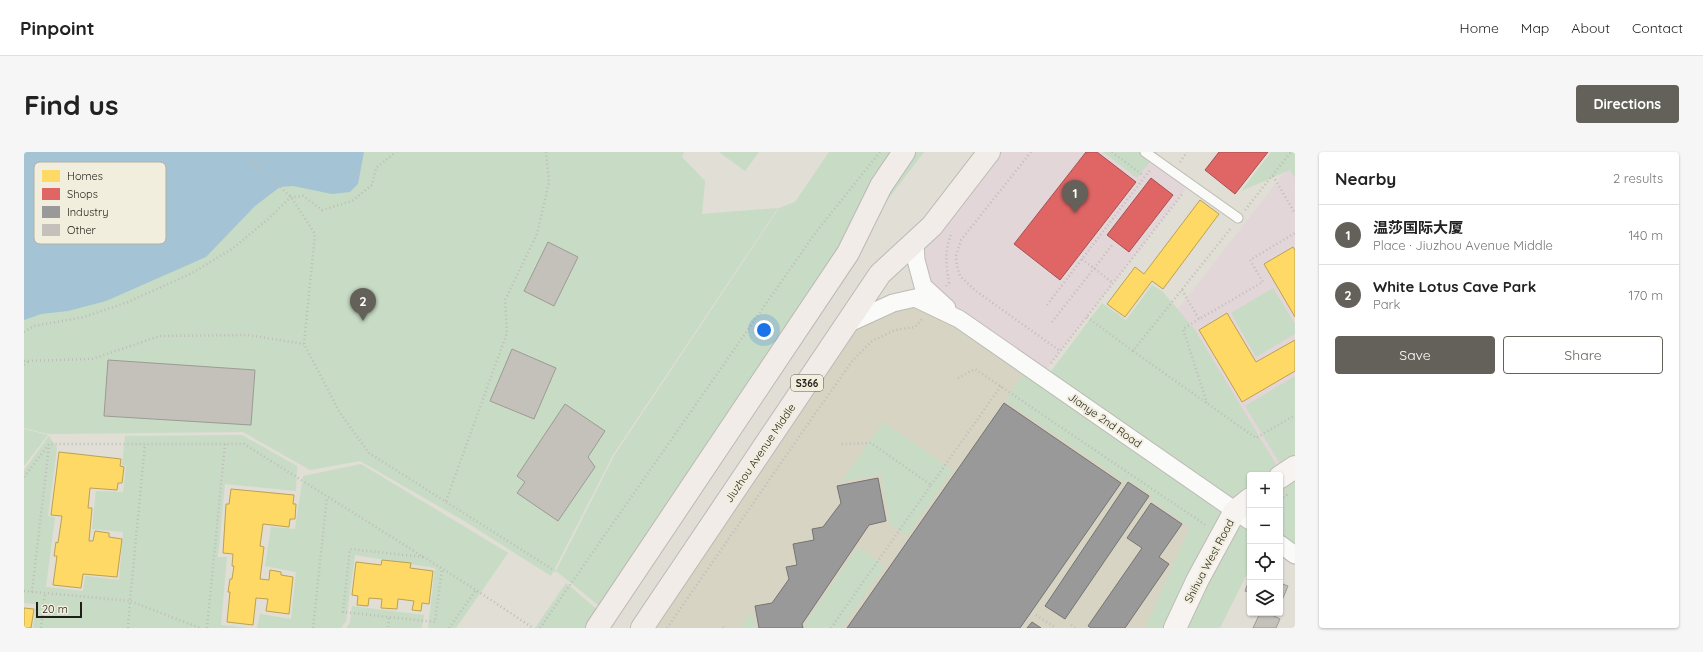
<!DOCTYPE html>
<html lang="en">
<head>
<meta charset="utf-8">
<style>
	:root { --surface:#fff; --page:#f6f6f6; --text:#222; --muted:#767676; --line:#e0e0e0; --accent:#63615a }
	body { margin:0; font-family:Quicksand,"Noto Sans SC",sans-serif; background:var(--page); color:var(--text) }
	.controls { position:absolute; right:12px; bottom:12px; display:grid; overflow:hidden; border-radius:4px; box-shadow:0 1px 3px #0004 }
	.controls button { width:36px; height:36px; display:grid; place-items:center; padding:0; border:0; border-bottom:1px solid var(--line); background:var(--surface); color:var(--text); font:20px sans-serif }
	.scale { position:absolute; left:12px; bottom:10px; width:46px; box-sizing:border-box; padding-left:4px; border:2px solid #201e18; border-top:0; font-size:11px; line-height:14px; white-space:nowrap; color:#201e18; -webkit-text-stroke:3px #f1eedd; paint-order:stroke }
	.you { position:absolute; left:740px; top:178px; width:14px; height:14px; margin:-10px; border:3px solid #fff; border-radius:50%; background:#1a73e8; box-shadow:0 0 0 6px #1a73e833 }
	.badge { display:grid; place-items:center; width:26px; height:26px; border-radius:50%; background:var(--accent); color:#fff; font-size:13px; font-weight:700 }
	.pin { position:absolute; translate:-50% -33px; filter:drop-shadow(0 1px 2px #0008) }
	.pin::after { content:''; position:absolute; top:21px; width:14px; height:12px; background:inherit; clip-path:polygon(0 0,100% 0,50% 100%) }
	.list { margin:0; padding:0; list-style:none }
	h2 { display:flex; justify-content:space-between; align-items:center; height:52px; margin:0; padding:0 16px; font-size:17px }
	h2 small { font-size:13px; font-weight:400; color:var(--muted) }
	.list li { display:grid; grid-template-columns:26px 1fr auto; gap:12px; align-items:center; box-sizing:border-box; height:60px; padding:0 16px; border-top:1px solid var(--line) }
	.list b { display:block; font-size:15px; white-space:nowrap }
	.list p { margin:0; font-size:13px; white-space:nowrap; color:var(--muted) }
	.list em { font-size:13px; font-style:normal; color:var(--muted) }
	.actions { display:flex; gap:8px; padding:12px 16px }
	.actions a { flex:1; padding:9px 0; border:1px solid var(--accent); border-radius:4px; text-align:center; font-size:14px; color:var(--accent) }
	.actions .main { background:var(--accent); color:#fff }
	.icon { flex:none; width:22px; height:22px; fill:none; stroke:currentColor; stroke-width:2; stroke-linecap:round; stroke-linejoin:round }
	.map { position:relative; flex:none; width:1271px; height:476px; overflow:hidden; border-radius:4px }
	header { display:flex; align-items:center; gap:24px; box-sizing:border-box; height:56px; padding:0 20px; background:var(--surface); border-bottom:1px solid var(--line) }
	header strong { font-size:19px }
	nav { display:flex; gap:22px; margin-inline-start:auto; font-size:14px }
	.intro { display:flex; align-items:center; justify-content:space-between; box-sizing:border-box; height:96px; padding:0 24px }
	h1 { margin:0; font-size:28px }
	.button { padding:10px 18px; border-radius:4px; background:var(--accent); color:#fff; font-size:14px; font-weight:700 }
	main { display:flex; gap:24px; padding:0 24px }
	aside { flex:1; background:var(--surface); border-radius:4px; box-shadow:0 1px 3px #0004 }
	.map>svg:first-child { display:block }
	.commercial { fill:#e3d6d9 }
	.built { fill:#d7d4c4 }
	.green { fill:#c7dbc5 }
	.water { fill:#a4c3d4 }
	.homes { fill:#ffd966; stroke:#bca14f }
	.shops { fill:#e06666; stroke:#a6504f }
	.industry { fill:#999; stroke:#757472 }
	.building { fill:#c3c1ba; stroke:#9c9b95 }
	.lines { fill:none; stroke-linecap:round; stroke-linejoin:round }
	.lane-casing { stroke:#bdbbb4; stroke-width:11 }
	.street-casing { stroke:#bdbbb4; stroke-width:19 }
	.secondary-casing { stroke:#bdbbb4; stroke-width:24 }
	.primary-casing { stroke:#bbb9b5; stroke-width:24 }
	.path { stroke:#bebdb9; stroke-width:2.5; stroke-dasharray:1 3; stroke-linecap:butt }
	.lane { stroke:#fafaf9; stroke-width:9 }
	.street { stroke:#fafaf9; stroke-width:17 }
	.secondary { stroke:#f6f3f1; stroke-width:22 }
	.primary { stroke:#f2ece9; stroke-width:22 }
	.labels { text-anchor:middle; stroke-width:4; stroke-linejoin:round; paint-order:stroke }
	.shield { fill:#f1eedd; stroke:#5f5c53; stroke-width:1 }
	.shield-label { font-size:10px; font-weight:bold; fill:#201e18 }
	.street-label { font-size:11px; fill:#201e18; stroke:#f1eedd }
	.key { fill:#f1eedd; stroke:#b2b0a2; stroke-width:1 }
	.key-label { font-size:11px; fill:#201e18 }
</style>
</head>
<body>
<header>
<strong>Pinpoint</strong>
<nav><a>Home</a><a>Map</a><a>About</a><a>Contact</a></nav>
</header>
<div class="intro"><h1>Find us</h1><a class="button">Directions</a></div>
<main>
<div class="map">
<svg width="1271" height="476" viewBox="0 0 1271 476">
	<rect width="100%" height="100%" fill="#e0ded5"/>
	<path class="commercial" d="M951 0H1121L1166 32 1017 224 899 134 891 83Z
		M1271 7V315L1256 323H1226L1150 162Z"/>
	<path class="built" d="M891 147 1211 358 1150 476H616L823 172Z"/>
	<path class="green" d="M0 0H660L658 5 681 29 678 62 754 56 589 303 527 424 442 370 336 309 286 318 219 280 24 282 0 276Z
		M695 0H735L721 19Z
		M805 0H900L824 100 583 460 532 419 590 304 755 56 771 50Z
		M1079 0H1134L1113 26Z
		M1247 0H1271V26L1266 18 1217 39Z
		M1128 133 1139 140 1171 178 1256 319 1251 323H1226V342L1211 353 1025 222 1078 151 1102 168Z
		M1249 136 1271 172V182L1232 205 1207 161Z
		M1002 219 1207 360 1148 476H1121L1166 375 1126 347 1128 343 1104 328 1101 330 981 248Z
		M1271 224V308L1258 315 1221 254Z
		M859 270 929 318 883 384 866 372 857 322 818 329Z
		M0 277 24 283 0 314Z
		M218 283 273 314 272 339 201 332 194 405H203L197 473 225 476H9L12 452 0 451V318L25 284 33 296 24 364 31 365 22 435 59 439 61 424 95 428 99 380 68 377 72 339 99 340 102 314 98 313 101 284Z
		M337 312 484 401 432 476H404L411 416 331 403 322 469 317 476H233L236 462 267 467 272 420 241 414 247 375 271 377 279 324Z
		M1271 315V402L1256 391V325Z
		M1212 367 1226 377V416L1196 476H1155Z
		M834 395 861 414 818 476H782L781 471Z
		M542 431 576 460 565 476H511Z
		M328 454 400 463 398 476H322L326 471Z
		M728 459 731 476H716Z"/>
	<path class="water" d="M0 0H340L334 32 326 40 308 42 269 34 256 35 231 54 182 105 82 149 44 159 17 162 0 168Z"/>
	<path class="homes" d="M1176 48 1195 62 1139 137 1128 129 1101 165 1083 152 1111 115 1120 122Z
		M1269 95 1271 98V165L1240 112Z
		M1203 161 1232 210 1271 188V219L1218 250 1175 178Z
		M35 300 97 307 96 314 100 315 98 331H94L93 338 66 336 64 356H68L65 389H69L71 379 85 381V385L98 387 93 425 59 422 57 436 29 433 33 404H30L32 390 34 391 38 364 27 363Z
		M207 337 270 343 269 352H272L271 367H266L265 375 239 372 236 394 240 395 236 427 245 428 246 418 257 420V423L269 425 265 462 242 459 244 447 232 446 229 473 203 470 206 440H204L206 427H208L210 414H208L209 402 199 401 202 352H205Z
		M358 408 387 411 386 416 409 419 405 452 398 451 397 459 388 458 390 449 374 447 373 457 357 456 358 447 345 446 344 454 333 453 334 444 328 443 332 410 357 413Z
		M0 456 10 457 7 476H0Z"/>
	<path class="shops" d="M1062 0H1073L1112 30 1036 128 990 92Z
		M1195 0H1244L1211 42 1181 18Z
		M1127 26 1149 43 1105 100 1083 83Z"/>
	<path class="industry" d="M980 251 1097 331 996 476H823Z
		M854 326 862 369 845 373 778 472 779 476H735L731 454 748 451 765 427 762 415 773 413 769 392 790 388 788 377 799 375 817 351 813 334Z
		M1104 330 1125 344 1041 467 1021 454Z
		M1127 351 1158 372 1135 405 1145 412 1101 476H1067L1064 474 1118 396 1103 386Z
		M1008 470 1017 476H1003Z"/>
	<path class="building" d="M524 90 554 105 530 154 500 139Z
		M488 197 532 216 510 267 466 249Z
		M84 208 231 218 227 273 80 264Z
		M541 252 581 279 564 305 571 315 534 369 493 341 501 330 493 324Z
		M1224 431 1226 432V441L1221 439Z
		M1256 431 1264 434 1256 453Z
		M1236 461H1244L1256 467 1252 476H1229Z"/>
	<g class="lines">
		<g class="lane-casing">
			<path id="lane" d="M1121 0 1214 66"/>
		</g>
		<g class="street-casing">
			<path id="street" d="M891 89 892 108 899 134 923 156
				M823 172 869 151 891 146 935 167 1226 369
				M1256 392 1271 403"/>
		</g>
		<g class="secondary-casing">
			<path id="secondary" d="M1256 325 1271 315
				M1151 476 1174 427 1211 359 1226 347"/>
		</g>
		<g class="primary-casing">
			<path id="primary" d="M573 476 824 101 857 34 880 0
				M618 476 856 122 908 74 965 0"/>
		</g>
		<path class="path" d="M218 0 267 45 291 82 280 192 316 261 345 301 531 419
			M1007 0 937 88 932 104 933 114 936 124 952 139 1036 199
			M1088 0 1120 24
			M1156 10 1163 0
			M1249 24 1271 61
			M1221 58 1267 0
			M1058 107 1089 131
			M922 134 925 131C922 110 920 100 928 80
			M1158 138 1175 167 1239 130 1226 108 1271 81
			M1023 153 1126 18
			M1063 165 1109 199 1207 76
			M1175 167 1159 177 1183 251
			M1028 170 1089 92
			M0 180 10 174 60 165 104 150 168 121 208 97 243 68 267 45 279 44 298 58 328 49 348 33 352 16 372 0
			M1109 199 1232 286 1271 263
			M0 209 68 207 136 184 224 183 280 192
			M1027 211 1159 41
			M0 213 5 209
			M934 226 951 217 1183 374
			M0 325 25 292H220L452 438 509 476
			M907 333 977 234
			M1256 348 1264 342
			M422 349 483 181 481 148 513 82 525 30 522 0
			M399 405 326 397 319 460 411 470 418 417
			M0 439 106 449 121 292
			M8 440 25 294
			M1012 463 1032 476
			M1047 473 1051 476
			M364 475 365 465
			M699 475 700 476
			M17 476 21 441
			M104 476 106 449 176 476
			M183 476 201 292
			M289 476 303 345
			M425 476 452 438
			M516 476 792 80 856 0
			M643 476 786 269 829 208 848 189 871 178 891 175 898 167
			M807 476 907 333 847 291 817 292"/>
		<use href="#lane" class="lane"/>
		<use href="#street" class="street"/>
		<use href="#secondary" class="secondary"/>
		<use href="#primary" class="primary"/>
	</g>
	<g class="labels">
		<rect class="shield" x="767" y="223" width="32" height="16" rx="3"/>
		<g class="shield-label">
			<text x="783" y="235">S366</text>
		</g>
		<g class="street-label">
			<text transform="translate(1081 268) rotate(35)" y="4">Jianye 2nd Road</text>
			<text transform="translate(736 301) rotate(-56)" y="4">Jiuzhou Avenue Middle</text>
			<text transform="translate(1185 409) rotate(-62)" y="4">Shihua West Road</text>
		</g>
	</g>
	<rect x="10" y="10" width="132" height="82" rx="6" class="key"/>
	<rect x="18" y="18" width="18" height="12" fill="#ffd966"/>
	<rect x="18" y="36" width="18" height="12" fill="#e06666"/>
	<rect x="18" y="54" width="18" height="12" fill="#999"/>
	<rect x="18" y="72" width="18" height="12" fill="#c3c1ba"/>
	<g class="key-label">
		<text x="43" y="28">Homes</text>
		<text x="43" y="46">Shops</text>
		<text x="43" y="64">Industry</text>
		<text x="43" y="82">Other</text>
	</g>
</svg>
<div class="controls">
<button>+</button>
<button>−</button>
<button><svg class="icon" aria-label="locate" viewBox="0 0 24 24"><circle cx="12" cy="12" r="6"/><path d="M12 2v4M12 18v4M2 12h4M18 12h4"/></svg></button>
<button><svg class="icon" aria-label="layers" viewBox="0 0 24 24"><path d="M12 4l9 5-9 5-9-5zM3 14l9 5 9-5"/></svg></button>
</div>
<div class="scale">20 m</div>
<div class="you"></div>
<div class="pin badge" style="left:1051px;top:61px">1</div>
<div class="pin badge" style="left:339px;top:169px">2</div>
</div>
<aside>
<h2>Nearby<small>2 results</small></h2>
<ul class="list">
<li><span class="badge">1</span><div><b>温莎国际大厦</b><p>Place · Jiuzhou Avenue Middle</p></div><em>140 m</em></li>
<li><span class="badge">2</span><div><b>White Lotus Cave Park</b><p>Park</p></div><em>170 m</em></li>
</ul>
<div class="actions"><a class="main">Save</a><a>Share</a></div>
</aside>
</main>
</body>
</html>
